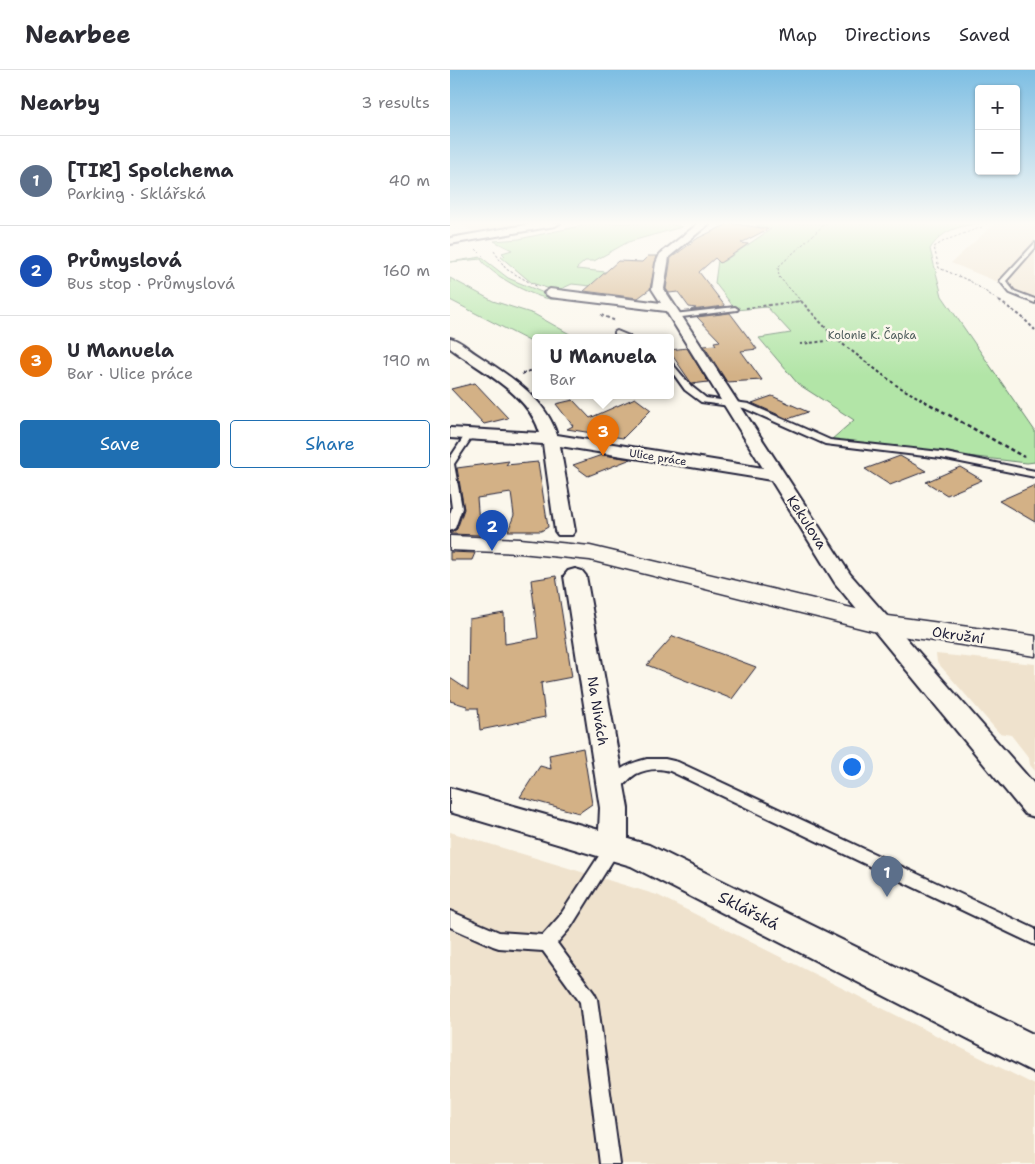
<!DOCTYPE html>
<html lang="en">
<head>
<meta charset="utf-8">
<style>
	:root { --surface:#fff; --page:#f7f7f7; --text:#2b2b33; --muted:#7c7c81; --line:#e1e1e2; --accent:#1f6fb2 }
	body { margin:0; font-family:"Shantell Sans",sans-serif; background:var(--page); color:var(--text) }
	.controls { position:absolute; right:15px; top:15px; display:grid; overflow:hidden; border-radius:5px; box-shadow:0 1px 4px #0004 }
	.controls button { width:45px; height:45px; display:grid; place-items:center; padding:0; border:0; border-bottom:1px solid var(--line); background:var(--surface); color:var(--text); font:25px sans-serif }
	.you { position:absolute; left:401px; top:696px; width:18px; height:18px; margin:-12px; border:4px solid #fff; border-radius:50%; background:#1a73e8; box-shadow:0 0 0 8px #1a73e833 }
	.badge { display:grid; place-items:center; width:32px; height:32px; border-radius:50%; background:var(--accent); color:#fff; font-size:16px; font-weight:700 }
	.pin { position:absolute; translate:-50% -41px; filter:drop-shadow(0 1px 2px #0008) }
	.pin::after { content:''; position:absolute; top:26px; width:18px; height:15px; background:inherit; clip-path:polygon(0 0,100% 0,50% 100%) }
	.popup { position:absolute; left:82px; top:264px; width:142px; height:65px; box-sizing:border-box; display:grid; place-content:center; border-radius:5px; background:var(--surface); filter:drop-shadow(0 1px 4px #0005); font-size:16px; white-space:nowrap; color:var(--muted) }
	.popup b { font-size:19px; color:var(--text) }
	.popup::after { content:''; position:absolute; left:50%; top:100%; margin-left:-10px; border:10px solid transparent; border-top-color:var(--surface) }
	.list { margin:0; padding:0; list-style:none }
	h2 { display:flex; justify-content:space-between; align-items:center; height:65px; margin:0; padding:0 20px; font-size:21px }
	h2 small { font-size:16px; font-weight:400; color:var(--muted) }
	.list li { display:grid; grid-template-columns:32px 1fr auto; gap:15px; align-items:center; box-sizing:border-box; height:90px; padding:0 20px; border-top:1px solid var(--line) }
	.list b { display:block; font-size:19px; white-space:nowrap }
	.list p { margin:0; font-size:16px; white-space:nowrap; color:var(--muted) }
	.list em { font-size:16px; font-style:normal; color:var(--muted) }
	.actions { display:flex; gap:10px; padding:15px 20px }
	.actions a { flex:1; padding:11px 0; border:1px solid var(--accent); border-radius:5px; text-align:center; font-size:18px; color:var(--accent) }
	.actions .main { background:var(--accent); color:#fff }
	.map { position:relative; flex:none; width:585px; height:1094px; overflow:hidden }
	header { display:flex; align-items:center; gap:30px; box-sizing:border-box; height:70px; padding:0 25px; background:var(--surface); border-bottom:1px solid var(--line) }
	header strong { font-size:24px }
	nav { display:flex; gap:28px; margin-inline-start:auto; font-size:18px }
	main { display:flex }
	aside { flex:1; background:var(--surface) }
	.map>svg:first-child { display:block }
	.built { fill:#efe2cd }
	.green { fill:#b2e5a7; stroke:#6a8471 }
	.building { fill:#d3b186; stroke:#22223b }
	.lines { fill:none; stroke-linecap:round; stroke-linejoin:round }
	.service-casing { stroke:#22223b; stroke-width:4 }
	.minor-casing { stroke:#22223b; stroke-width:4 }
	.tertiary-casing { stroke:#22223b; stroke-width:3 }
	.path-far2 { stroke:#22223b; stroke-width:1; stroke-dasharray:2.5 2; stroke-linecap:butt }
	.path-far1 { stroke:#22223b; stroke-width:2; stroke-dasharray:3 2.5; stroke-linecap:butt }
	.path { stroke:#22223b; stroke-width:2.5; stroke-dasharray:4 3; stroke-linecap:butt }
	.service { fill:#fbf7ec; fill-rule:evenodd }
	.minor { fill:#fbf7ec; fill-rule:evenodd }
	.tertiary { fill:#fbf7ec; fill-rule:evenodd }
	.labels { text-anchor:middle; stroke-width:5; stroke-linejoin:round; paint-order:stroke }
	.far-park-label { font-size:11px; fill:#4d5c5b; stroke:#fbf7ec }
	.far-street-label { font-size:11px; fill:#22223b; stroke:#fbf7ec }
	.street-label { font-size:14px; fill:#22223b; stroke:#fbf7ec }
	.near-street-label { font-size:16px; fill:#22223b; stroke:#fbf7ec }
</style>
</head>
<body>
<header>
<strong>Nearbee</strong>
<nav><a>Map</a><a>Directions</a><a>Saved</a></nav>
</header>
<main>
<aside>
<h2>Nearby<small>3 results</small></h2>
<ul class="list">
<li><span class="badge" style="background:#5c6f8a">1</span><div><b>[TIR] Spolchema</b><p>Parking · Sklářská</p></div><em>40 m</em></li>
<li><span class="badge" style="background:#1a4fb4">2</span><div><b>Průmyslová</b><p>Bus stop · Průmyslová</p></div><em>160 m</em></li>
<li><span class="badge" style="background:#e8710a">3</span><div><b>U Manuela</b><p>Bar · Ulice práce</p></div><em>190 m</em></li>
</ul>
<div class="actions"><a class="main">Save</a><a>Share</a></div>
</aside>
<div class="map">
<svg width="585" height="1094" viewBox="0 0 585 1094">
	<rect width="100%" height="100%" fill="#fbf7ec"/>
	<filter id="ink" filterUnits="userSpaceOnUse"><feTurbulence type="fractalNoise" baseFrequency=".02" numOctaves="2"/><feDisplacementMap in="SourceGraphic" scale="10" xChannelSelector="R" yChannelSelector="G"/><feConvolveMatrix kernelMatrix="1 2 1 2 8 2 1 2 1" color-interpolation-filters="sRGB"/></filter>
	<g filter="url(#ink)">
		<path class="built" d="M12 153H90L26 165Z
			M545 153H585V233L558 222 548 212 501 193Z
			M486 584 585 594V701L580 695 579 688 561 665 549 663 487 592Z
			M0 762 207 825 585 1015V1094H0Z"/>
		<path class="green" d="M144 153H217L232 157 178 172 144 191H135L126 199 186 205 178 220 122 214 111 219H100L82 213 51 187 55 186 52 183 62 180 44 171 69 169Z
			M313 153H527C507 157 491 161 480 179L492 226 585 361V392L577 393 381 370 404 350 348 314 309 268 341 263 317 237 286 240 265 213 268 190 274 191 321 159 306 156Z
			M31 187 58 208 108 229C92 233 38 204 31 189L0 192Z
			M0 208 43 231 84 244 125 267H86L85 274 0 230Z"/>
		<path class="building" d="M280 153 318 159 291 173 298 174 270 193 265 188 249 202 275 236 241 240 246 238 239 237 228 222 219 223 216 219 221 188 248 168Z
			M198 186H207L200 219 188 228 134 221 168 191 192 192Z
			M280 243 307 279 291 281 312 310 277 312 254 276 266 275 264 272 270 271 247 247Z
			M237 278 258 312 242 314 220 282V280Z
			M25 313 41 330 58 348 34 354 1 319Z
			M322 326 358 342 338 349 302 333Z
			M185 328 201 340 173 368 117 359 123 356 106 334 123 330 140 348Z
			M152 385 181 389 138 406 123 395Z
			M450 386 476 401 440 415 415 399Z
			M59 391 56 395 88 392 98 457 91 461H58L64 445 61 423 27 428 30 465 0 464 7 459 14 439 7 398Z
			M510 397 532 410 497 425 476 412Z
			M585 415V452L549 431Z
			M0 482 25 483 22 490H0Z
			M106 506 122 607 91 613 95 647 30 660 28 638H17V636L0 631V608L18 620 19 549 54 543 55 574 88 568 81 510Z
			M223 566 306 597 282 629 197 595Z
			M133 678 142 734 129 743 70 727 90 696 101 699 99 685Z"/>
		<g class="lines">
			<g class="service-casing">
				<path id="service" d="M585 173V178L556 211 564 221 585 229V233L560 223 550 211Z
					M285 237 288 239 287 240 224 248 221 246 224 244Z
					M167 261 179 266 180 267H172L165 264V262Z
					M220 291 241 316 256 328 299 334 380 370 491 382 585 401V407L491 388 375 374 294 338 251 332 235 320 220 299Z
					M17 362 24 364 4 394 12 438 5 458 0 461V444L2 438 0 423V388Z
					M197 689H215L228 692 585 859V875L220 701C209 698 196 699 186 704 176 710 169 725 157 721L155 717C163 700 180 693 197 689Z
					M163 770 168 772 171 777 168 782 121 857 107 873 144 923 147 929 170 1094H150L130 932 93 881 49 878 43 876 0 857V841L49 862 93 865 109 847 158 772Z"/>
			</g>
			<g class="minor-casing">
				<path id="minor" d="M87 153H110L105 156 0 174V168Z
					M249 153H260L219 187 214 219 400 504 585 715V747L575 744 385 513 321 410 110 376 125 461 122 465H108L105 461 93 374 0 368V358L90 363C78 323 32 302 0 278V268C10 270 18 279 26 284 58 305 95 327 107 365L313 398 216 241 100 227 94 223 100 219 211 233 202 219 206 193 210 184Z
					M125 499 132 501 136 506 178 738V769L199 775 585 965V1003L181 796 0 742V718L149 760 150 738 114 506 118 501Z"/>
			</g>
			<g class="tertiary-casing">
				<path id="tertiary" d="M0 466 70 469 140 476 431 545 585 566V586L431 563 140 490 70 483 0 480Z"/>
			</g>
			<path class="path-far2" d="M532 157 496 170 484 177 489 198 520 211 551 232
				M26 179 33 186
				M44 181 56 199 88 217
				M343 232 351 231
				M352 232 329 207 328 197 376 153"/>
			<path class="path-far1" d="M351 231 386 269 446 315 476 332
				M549 231 571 246 585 260
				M296 238 351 231
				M151 245 166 251
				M350 274 386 270
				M72 304 86 298"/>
			<path class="path" d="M474 331 574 387"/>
			<use href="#service" class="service"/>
			<use href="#minor" class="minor"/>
			<use href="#tertiary" class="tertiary"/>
		</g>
	</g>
	<linearGradient id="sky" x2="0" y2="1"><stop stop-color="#7dbee3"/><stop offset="0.5" stop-color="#fdfbf6"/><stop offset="1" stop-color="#fdfbf6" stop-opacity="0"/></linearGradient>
	<rect width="585" height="306" fill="url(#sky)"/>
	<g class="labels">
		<g class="far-park-label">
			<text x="422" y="269">Kolonie K. Čapka</text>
		</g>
		<g class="far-street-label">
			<text transform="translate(208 387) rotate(9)" y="4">Ulice práce</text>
		</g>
		<g class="street-label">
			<text transform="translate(357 452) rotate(57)" y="5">Kekulova</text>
			<text transform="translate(508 565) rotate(8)" y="5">Okružní</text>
			<text transform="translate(148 641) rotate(81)" y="5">Na Nivách</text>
		</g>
		<g class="near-street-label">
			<text transform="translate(299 840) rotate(27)" y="6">Sklářská</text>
		</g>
	</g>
</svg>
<div class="controls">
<button>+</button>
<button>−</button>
</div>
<div class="you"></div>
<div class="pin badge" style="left:437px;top:827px;background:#5c6f8a">1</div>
<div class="pin badge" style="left:42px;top:481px;background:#1a4fb4">2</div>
<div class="pin badge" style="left:153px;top:386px;background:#e8710a">3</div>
<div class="popup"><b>U Manuela</b>Bar</div>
</div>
</main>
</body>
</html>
